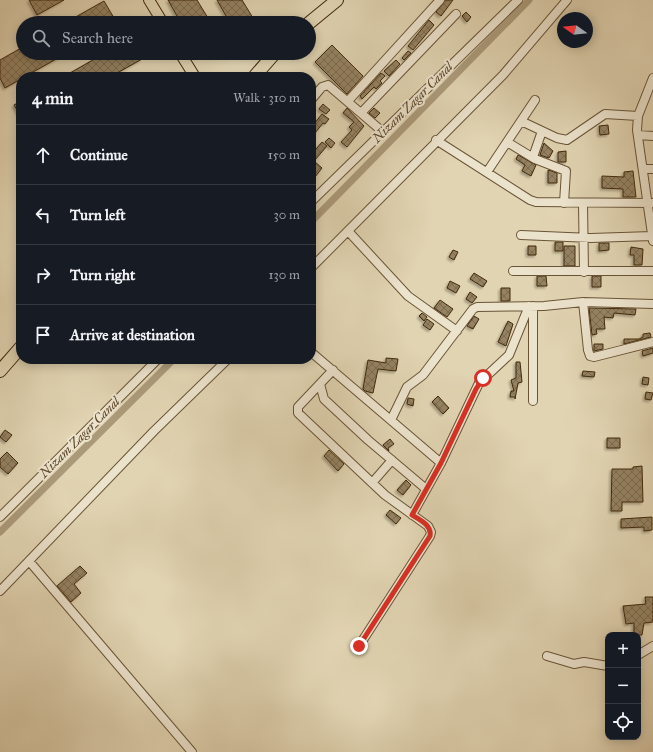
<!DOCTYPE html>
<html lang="en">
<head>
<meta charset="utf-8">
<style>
	:root { --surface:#171b24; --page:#242831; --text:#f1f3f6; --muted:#9ea1a6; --line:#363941 }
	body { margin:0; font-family:"IM FELL Great Primer",serif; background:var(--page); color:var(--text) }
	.controls { position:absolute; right:12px; bottom:12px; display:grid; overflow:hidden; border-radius:8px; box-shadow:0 2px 10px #0003 }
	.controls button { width:36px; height:36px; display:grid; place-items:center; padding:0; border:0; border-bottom:1px solid var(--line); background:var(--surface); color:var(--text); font:20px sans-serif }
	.compass { position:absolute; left:557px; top:12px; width:36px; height:36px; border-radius:50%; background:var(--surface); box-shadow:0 2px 10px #0003; rotate:285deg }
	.stop { position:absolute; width:12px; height:12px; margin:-9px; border:3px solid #d93025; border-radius:50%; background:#fff }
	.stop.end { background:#d93025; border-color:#fff; box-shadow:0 1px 4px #0008 }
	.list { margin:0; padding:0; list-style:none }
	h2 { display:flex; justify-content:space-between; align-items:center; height:52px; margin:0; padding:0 16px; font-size:17px }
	h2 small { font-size:13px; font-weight:400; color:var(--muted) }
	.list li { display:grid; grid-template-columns:26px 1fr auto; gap:12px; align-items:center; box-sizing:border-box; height:60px; padding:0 16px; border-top:1px solid var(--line) }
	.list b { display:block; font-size:15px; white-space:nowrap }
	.list em { font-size:13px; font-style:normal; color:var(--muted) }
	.icon { flex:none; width:22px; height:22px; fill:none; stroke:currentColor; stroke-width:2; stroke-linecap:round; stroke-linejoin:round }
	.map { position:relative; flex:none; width:653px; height:752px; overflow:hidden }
	.search { position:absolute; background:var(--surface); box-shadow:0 2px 10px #0003; left:16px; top:16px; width:300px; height:44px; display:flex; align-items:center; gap:10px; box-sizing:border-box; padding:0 14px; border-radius:22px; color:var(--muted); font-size:15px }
	.panel { position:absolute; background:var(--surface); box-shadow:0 2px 10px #0003; left:16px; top:72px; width:300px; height:292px; border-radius:16px }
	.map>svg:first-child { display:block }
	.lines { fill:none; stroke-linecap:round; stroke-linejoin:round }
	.canal { stroke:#ab9a7a; stroke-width:7 }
	.building { fill:url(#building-cross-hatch); stroke:#41290c; filter:url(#shadow) }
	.minor-casing { stroke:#695436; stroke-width:10 }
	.major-casing { stroke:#41290c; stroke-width:12 }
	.highway-casing { stroke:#41290c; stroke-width:14 }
	.minor { stroke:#ece3cd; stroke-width:8 }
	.major { stroke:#e1d4b2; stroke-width:10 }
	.highway { stroke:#e1d4b2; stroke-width:12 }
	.route { stroke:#d93025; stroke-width:5 }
	.labels { text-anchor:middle; stroke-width:4; stroke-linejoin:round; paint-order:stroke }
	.water-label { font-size:13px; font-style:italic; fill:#5c4528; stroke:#ece3cd }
</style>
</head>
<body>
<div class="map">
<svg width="653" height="752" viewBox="0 0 653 752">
	<defs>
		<pattern id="building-cross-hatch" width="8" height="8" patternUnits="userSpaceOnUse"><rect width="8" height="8" fill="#948262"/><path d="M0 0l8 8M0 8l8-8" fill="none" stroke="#7a6a4f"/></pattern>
		<filter id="shadow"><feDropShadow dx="-2" dy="2" stdDeviation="1" flood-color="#0004"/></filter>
	</defs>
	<rect width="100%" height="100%" fill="#e1d4b2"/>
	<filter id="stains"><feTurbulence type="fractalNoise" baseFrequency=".005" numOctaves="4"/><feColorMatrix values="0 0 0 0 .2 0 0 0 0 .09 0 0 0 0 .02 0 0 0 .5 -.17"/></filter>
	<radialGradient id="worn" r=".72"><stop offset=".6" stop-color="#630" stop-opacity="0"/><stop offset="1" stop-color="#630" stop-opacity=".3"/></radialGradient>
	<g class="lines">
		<path class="canal" d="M311 222 529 0
			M0 532 174 359"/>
	</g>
	<path class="building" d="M29 0H64L37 15Z
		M168 0H197L211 23H181Z
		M217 0H242L253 18 245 23H230Z
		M445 0H453L441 16 436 12Z
		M104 1 117 23H65Z
		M466 12 471 17 467 22 462 16Z
		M429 20 434 25 413 50 408 46Z
		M332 45 363 76 347 94 315 62Z
		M23 47V53H67L24 77H21V79L5 88 0 78V60Z
		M408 51 411 53 404 60 402 58Z
		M105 53H138L142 59 110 77H63Z
		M396 60 400 64 389 76 384 71Z
		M381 73 385 76 380 81 382 83 376 89 374 87 362 99 360 96Z
		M21 101V117L14 105Z
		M323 104 330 110 326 114 319 109Z
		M347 108 364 126 347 147 341 142 352 130 349 127 354 122 343 113Z
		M374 108 380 113 375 118 369 113Z
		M322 114 329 119 325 124 323 123 311 138V121L314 124Z
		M608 125 609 134 600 135 599 126Z
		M329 138 335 143 331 148 325 142Z
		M322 142 327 146 314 161 322 168 315 177 311 175V155Z
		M544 143 553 151 549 158 540 155Z
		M566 151V162H558V152Z
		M518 155 536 165 531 176 522 171 525 165 516 159Z
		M548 170 557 173V183H548Z
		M633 171 636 197H623V189L602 188V176L624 177V172Z
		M555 242H563V251H555Z
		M599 243H609V250L599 251Z
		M528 246H536V255H528Z
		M564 246H575V266H564Z
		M631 247 643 249 642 265H634V255H630Z
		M453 250 458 252 454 260 449 257Z
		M474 273 487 281 483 287 470 279Z
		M537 276H546L547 286H537Z
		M592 276H601V287H592Z
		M450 281 460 286 456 293 447 288Z
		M501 288H510V301H501Z
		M470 292 477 297 472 303 466 299Z
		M440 300 453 309 447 317 434 308Z
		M589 308 636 309 635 315 614 313 613 318 604 317 605 329H596L597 334 592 335Z
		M422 313 427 317 424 321 419 316Z
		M474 316 479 319 473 329 467 326Z
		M427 319 434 324 430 330 423 325Z
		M508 321 513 324 506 346 498 342Z
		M650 333 651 337 624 344V339H639L643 337V334Z
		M594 344H603V349L594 351Z
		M653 348V353L643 356 642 351Z
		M386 358 398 359 396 371 378 369 373 393 365 391 363 389 368 360 386 363Z
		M516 362H520L522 382 518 383 515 399V397H510L511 391H514L511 380 516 378Z
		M583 371 595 372 594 377 582 376Z
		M643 377 649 378 648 385 642 384Z
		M646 392 653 393 651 400 645 399Z
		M438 396 449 408 443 414 432 402Z
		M408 398 414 399 413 406 407 404Z
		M5 430 12 435 6 442 0 437Z
		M607 438H620V448H607Z
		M390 439 394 444 388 448 389 451 383 445Z
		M329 450 344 464 338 471 324 456Z
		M7 452 18 463 8 474 0 467V459Z
		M642 466 643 502H622V511H611L612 469H633V467Z
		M406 480 411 485 403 495 397 490Z
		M390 510 401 518 396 524 386 515Z
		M652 517V530L644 531V527L621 528V519Z
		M80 566 87 573 74 584 81 593 71 602 57 586Z
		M645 597H653V622L644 623 642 635H634V623L626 624 623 606 646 604Z"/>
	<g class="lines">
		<g class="minor-casing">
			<path id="minor" d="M653 78 638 116 637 130 653 241
				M311 100 322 87 328 85 383 132
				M348 101 440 0
				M361 113 456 14
				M521 121 557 138 567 140 605 114 638 116
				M638 135 653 136
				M436 140 530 200 536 202 653 203
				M507 142 535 159 566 171 564 203
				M533 157 542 131
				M643 169H653
				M487 172 535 100
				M311 202 518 0
				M583 203 584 272
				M348 231 408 296 457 331
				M521 235 591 238 652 236
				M311 268 503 75 567 0
				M513 271H653
				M583 302 588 350 590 356 594 357 653 342
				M533 306V401
				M311 352 441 463
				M333 370 298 407V413L385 495 428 526 431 532 430 536 359 646
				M320 384 324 399 368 440 426 489
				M391 420 407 387 423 375 473 309 477 307 544 306 583 302 653 304
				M372 483 392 460
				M412 515 441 463 479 383 509 355 529 306
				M0 517 158 359
				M29 561 192 752
				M0 591 154 431 228 359
				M638 655 653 646
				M547 656 574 664 584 662 608 666"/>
		</g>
		<g class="major-casing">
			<path id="major" d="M149 0 163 23
				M180 53 195 77"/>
		</g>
		<g class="highway-casing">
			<path id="highway" d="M309 23 337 0
				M254 77 275 53
				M0 371 21 347"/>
		</g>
		<use href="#minor" class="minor"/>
		<use href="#major" class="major"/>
		<use href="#highway" class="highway"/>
	</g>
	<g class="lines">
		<path class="route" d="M359 646 430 536C432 525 420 520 412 515L441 463 476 389 483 378"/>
	</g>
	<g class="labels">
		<g class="water-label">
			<text transform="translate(412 102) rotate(-45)" y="5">Nizam Zagar Canal</text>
			<text transform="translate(79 437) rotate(-45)" y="5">Nizam Zagar Canal</text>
		</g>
	</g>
	<rect width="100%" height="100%" filter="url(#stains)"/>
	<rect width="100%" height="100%" fill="url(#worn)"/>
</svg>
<div class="controls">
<button>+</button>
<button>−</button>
<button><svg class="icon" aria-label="locate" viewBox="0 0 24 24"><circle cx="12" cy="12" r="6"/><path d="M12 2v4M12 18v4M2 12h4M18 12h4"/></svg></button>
</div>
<svg class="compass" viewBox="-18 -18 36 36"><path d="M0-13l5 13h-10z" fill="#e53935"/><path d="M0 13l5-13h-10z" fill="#9ea1a6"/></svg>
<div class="stop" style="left:483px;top:378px"></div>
<div class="stop end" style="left:359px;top:646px"></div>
<div class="search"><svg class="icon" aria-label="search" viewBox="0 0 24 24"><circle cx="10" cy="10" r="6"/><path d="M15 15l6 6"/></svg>Search here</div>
<section class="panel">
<h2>4 min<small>Walk · 310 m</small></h2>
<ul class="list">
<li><svg class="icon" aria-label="ahead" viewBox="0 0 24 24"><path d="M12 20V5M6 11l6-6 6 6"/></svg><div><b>Continue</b></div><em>150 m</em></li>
<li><svg class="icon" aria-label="left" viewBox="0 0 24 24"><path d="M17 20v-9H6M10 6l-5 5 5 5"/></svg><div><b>Turn left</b></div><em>30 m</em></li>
<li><svg class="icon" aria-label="right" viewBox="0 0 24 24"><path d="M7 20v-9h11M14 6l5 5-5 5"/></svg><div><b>Turn right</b></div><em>130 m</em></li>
<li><svg class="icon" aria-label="arrive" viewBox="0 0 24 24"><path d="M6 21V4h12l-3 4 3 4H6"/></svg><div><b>Arrive at destination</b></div></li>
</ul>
</section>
</div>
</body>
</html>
